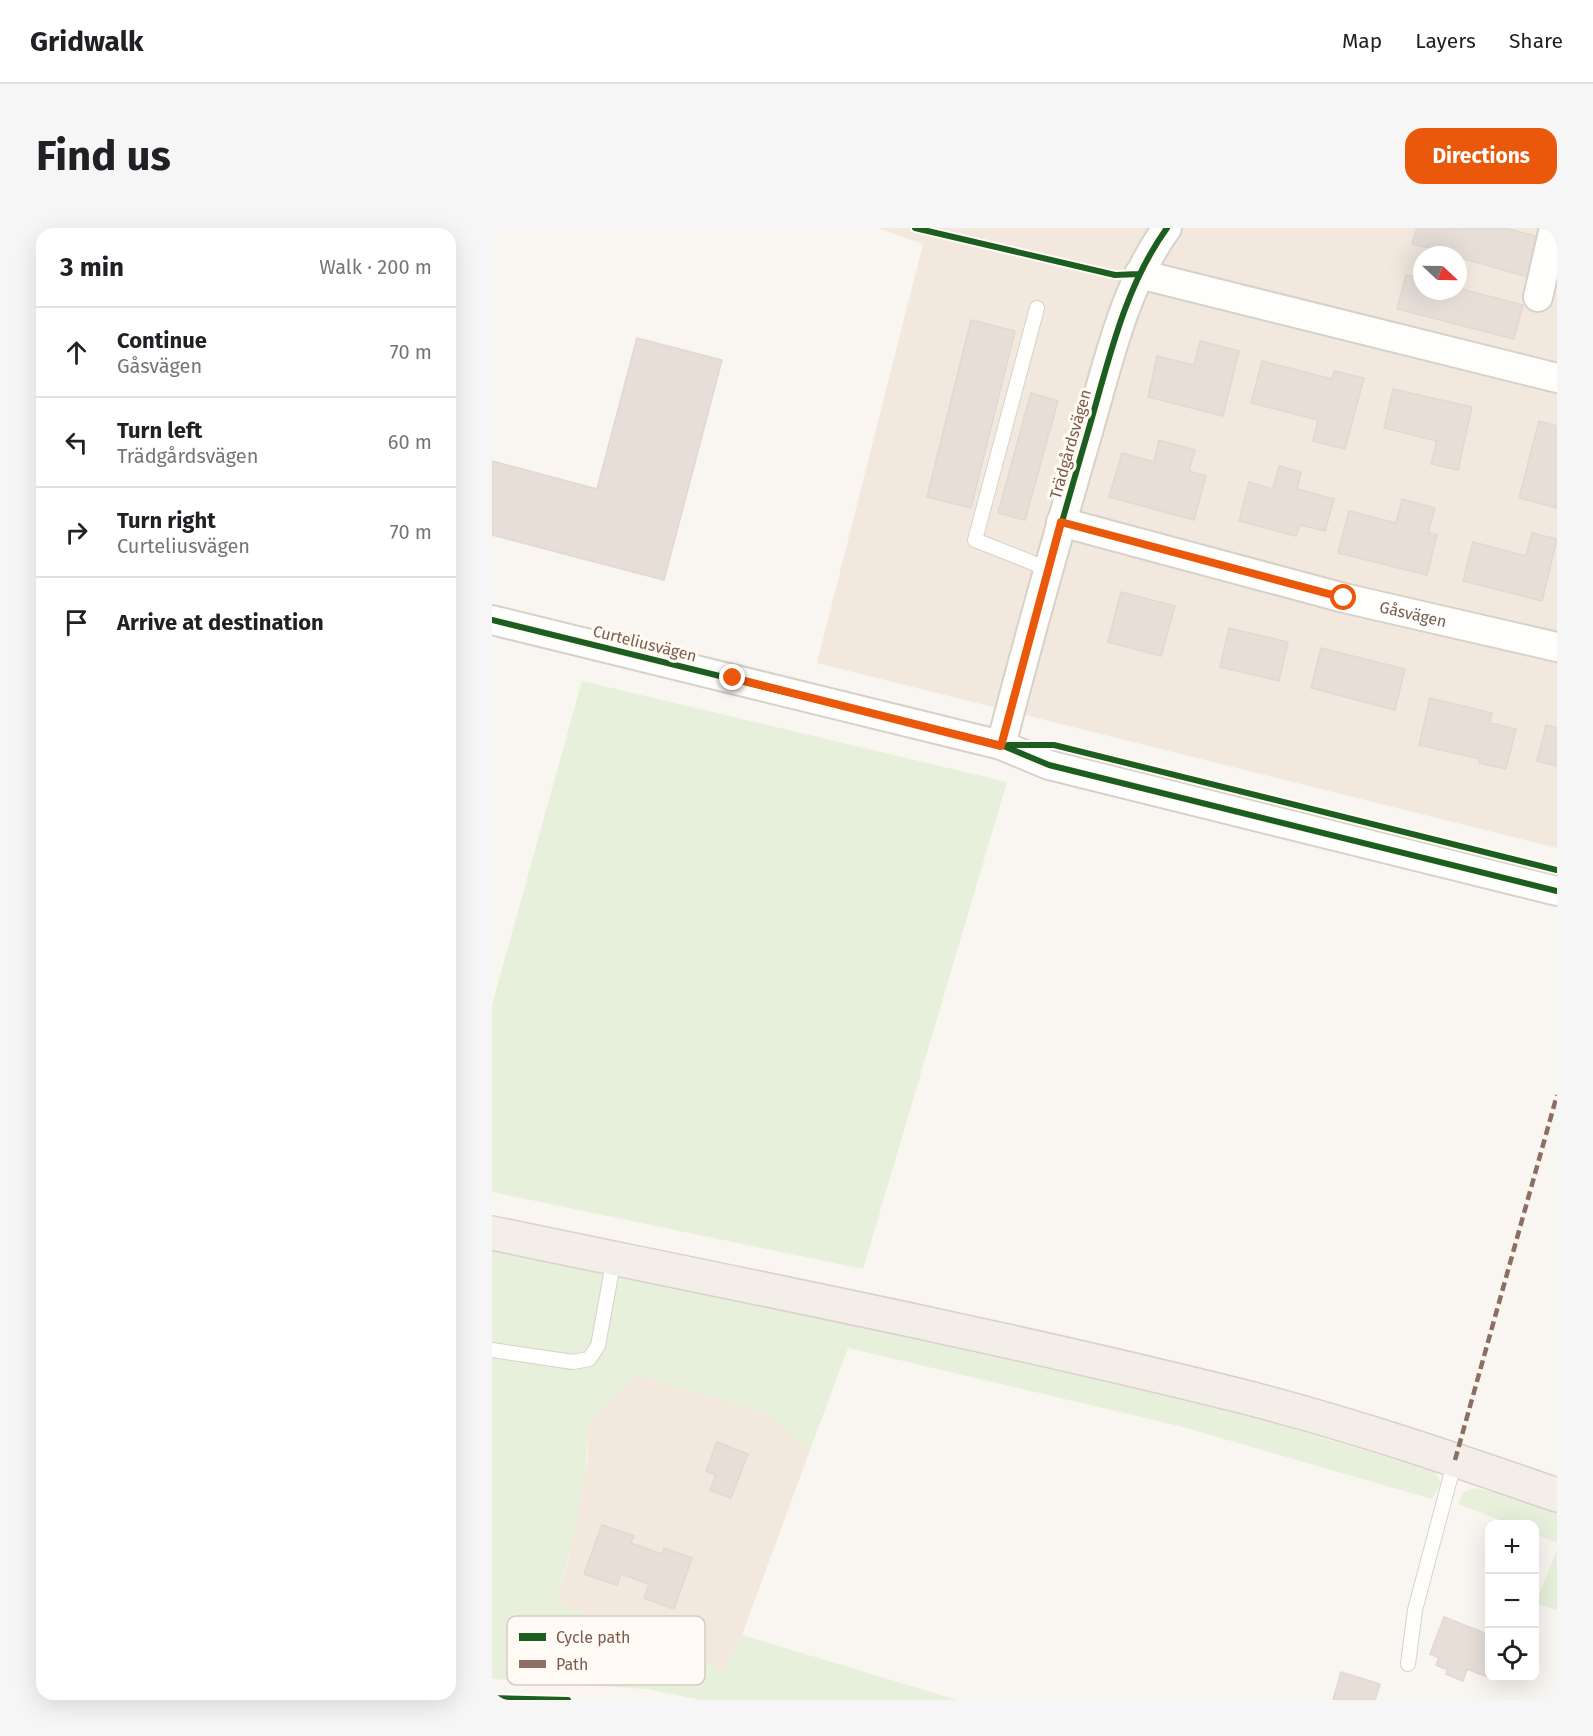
<!DOCTYPE html>
<html lang="en">
<head>
<meta charset="utf-8">
<style>
	:root { --surface:#fff; --page:#f6f6f6; --text:#202124; --muted:#757577; --line:#e0e0e0; --accent:#ea580c }
	body { margin:0; font-family:"Fira Sans",sans-serif; background:var(--page); color:var(--text) }
	.controls { position:absolute; right:18px; bottom:18px; display:grid; overflow:hidden; border-radius:12px; box-shadow:0 6px 24px #0002 }
	.controls button { width:54px; height:54px; display:grid; place-items:center; padding:0; border:0; border-bottom:2px solid var(--line); background:var(--surface); color:var(--text); font:30px sans-serif }
	.compass { position:absolute; left:921px; top:18px; width:54px; height:54px; border-radius:50%; background:var(--surface); box-shadow:0 6px 24px #0002; rotate:112deg }
	.stop { position:absolute; width:18px; height:18px; margin:-14px; border:4px solid #ea580c; border-radius:50%; background:#fff }
	.stop.end { background:#ea580c; border-color:#fff; box-shadow:0 2px 6px #0008 }
	.list { margin:0; padding:0; list-style:none }
	h2 { display:flex; justify-content:space-between; align-items:center; height:78px; margin:0; padding:0 24px; font-size:26px }
	h2 small { font-size:20px; font-weight:400; color:var(--muted) }
	.list li { display:grid; grid-template-columns:39px 1fr auto; gap:18px; align-items:center; box-sizing:border-box; height:90px; padding:0 24px; border-top:2px solid var(--line) }
	.list b { display:block; font-size:22px; white-space:nowrap }
	.list p { margin:0; font-size:20px; white-space:nowrap; color:var(--muted) }
	.list em { font-size:20px; font-style:normal; color:var(--muted) }
	.icon { flex:none; width:33px; height:33px; fill:none; stroke:currentColor; stroke-width:2; stroke-linecap:round; stroke-linejoin:round }
	.map { position:relative; flex:none; width:1065px; height:1472px; overflow:hidden; border-radius:18px }
	header { display:flex; align-items:center; gap:36px; box-sizing:border-box; height:84px; padding:0 30px; background:var(--surface); border-bottom:2px solid var(--line) }
	header strong { font-size:28px }
	nav { display:flex; gap:33px; margin-inline-start:auto; font-size:21px }
	.intro { display:flex; align-items:center; justify-content:space-between; box-sizing:border-box; height:144px; padding:0 36px }
	h1 { margin:0; font-size:42px }
	.button { padding:15px 27px; border-radius:18px; background:var(--accent); color:#fff; font-size:21px; font-weight:700 }
	main { display:flex; gap:36px; padding:0 36px }
	aside { flex:1; background:var(--surface); border-radius:18px; box-shadow:0 6px 24px #0002 }
	.map>svg:first-child { display:block }
	.residential { fill:#f2e8de; fill-rule:evenodd }
	.green { fill:#e7f0db }
	.building { fill:#e6ded7; stroke:#e2d8d2; stroke-width:1.5 }
	.lines { fill:none; stroke-linecap:round; stroke-linejoin:round }
	.lane-casing { stroke:#d7d1cb; stroke-width:16 }
	.street-casing { stroke:#d7d1cb; stroke-width:32 }
	.primary-casing { stroke:#dad1cc; stroke-width:36 }
	.lane { stroke:#fefefd; stroke-width:14 }
	.street { stroke:#fefefd; stroke-width:28 }
	.primary { stroke:#f3eee8; stroke-width:33 }
	.quiet { stroke:#8d6e63; stroke-width:4.5; stroke-dasharray:9 4.5; stroke-linecap:butt }
	.cycleway-casing { stroke:#fffaf3; stroke-width:10 }
	.cycleway { stroke:#1b5e20; stroke-width:6 }
	.route { stroke:#ea580c; stroke-width:8 }
	.labels { text-anchor:middle; stroke-width:6; stroke-linejoin:round; paint-order:stroke }
	.street-label { font-size:16px; fill:#7a5c4d; stroke:#fffaf3 }
	.key { fill:#fffaf3; stroke:#d7cbc1; stroke-width:1.5 }
	.key-label { font-size:16px; fill:#7a5c4d }
</style>
</head>
<body>
<header>
<strong>Gridwalk</strong>
<nav><a>Map</a><a>Layers</a><a>Share</a></nav>
</header>
<div class="intro"><h1>Find us</h1><a class="button">Directions</a></div>
<main>
<aside>
<h2>3 min<small>Walk · 200 m</small></h2>
<ul class="list">
<li><svg class="icon" aria-label="ahead" viewBox="0 0 24 24"><path d="M12 20V5M6 11l6-6 6 6"/></svg><div><b>Continue</b><p>Gåsvägen</p></div><em>70 m</em></li>
<li><svg class="icon" aria-label="left" viewBox="0 0 24 24"><path d="M17 20v-9H6M10 6l-5 5 5 5"/></svg><div><b>Turn left</b><p>Trädgårdsvägen</p></div><em>60 m</em></li>
<li><svg class="icon" aria-label="right" viewBox="0 0 24 24"><path d="M7 20v-9h11M14 6l5 5-5 5"/></svg><div><b>Turn right</b><p>Curteliusvägen</p></div><em>70 m</em></li>
<li><svg class="icon" aria-label="arrive" viewBox="0 0 24 24"><path d="M6 21V4h12l-3 4 3 4H6"/></svg><div><b>Arrive at destination</b></div></li>
</ul>
</aside>
<div class="map">
<svg width="1065" height="1472" viewBox="0 0 1065 1472">
	<rect width="100%" height="100%" fill="#f9f5f0"/>
	<path class="residential" d="M386 0H1065V620L325 435 431 16ZM930 27H966V63H930Z
		M143 1147 275 1185 318 1222 250 1407 232 1443 64 1374 75 1338 96 1230V1195Z"/>
	<path class="green" d="M90 453 515 554 371 1041 0 964V777Z
		M0 1023 150 1052 669 1165 755 1187 943 1244 949 1255 940 1271 687 1198 356 1120 318 1222 275 1185 143 1147 96 1196C96 1255 81 1317 64 1374L232 1443 250 1407 465 1472H209L155 1461 0 1451Z
		M982 1260 1024 1269 1065 1285V1315L1043 1306 1042 1296H1019L966 1276 972 1264Z
		M1065 1322V1382L1043 1376Z"/>
	<path class="building" d="M925 0H1013L1050 10 1039 50 966 29V27L920 16Z
		M914 47 930 51V63H966V60L1031 77 1022 111 905 81Z
		M479 92 523 103 479 280 435 269Z
		M145 110 230 132 172 352 0 307V233L105 261Z
		M708 113 747 123 731 188 656 169 665 128 702 137Z
		M770 133 840 151 842 143 872 150 853 221 821 213 826 192 759 175Z
		M901 161 980 179 966 242 939 236 945 213 892 200Z
		M539 165 566 173 533 292 506 285Z
		M1047 193 1065 198V280L1027 270Z
		M667 212 703 222 697 243 714 248 702 292 617 269 630 225 662 234Z
		M787 238 809 244 805 261 842 271 833 303 808 297 804 308 747 293 757 254 781 261Z
		M910 271 943 280 936 305 945 307 935 347 846 325 857 283 904 295Z
		M1040 305 1065 311 1050 373 971 353 981 314 1034 328Z
		M629 364 683 378 669 428 616 414Z
		M737 400 796 414 787 453 728 439Z
		M829 420 913 441 903 482 819 460Z
		M938 470 1000 485 998 495 1024 501 1014 541 987 535 988 531 927 517Z
		M1054 497 1065 500V538L1045 533Z
		M225 1214 256 1226 239 1270 218 1262 224 1247 214 1243Z
		M110 1297 142 1308 139 1315 170 1326 172 1320 200 1330 182 1381 152 1370 157 1356 129 1346 125 1357 92 1346Z
		M952 1389 998 1407V1450L1001 1451 975 1441 971 1453 954 1446 956 1442 944 1437 947 1430 938 1426Z
		M849 1444 888 1456 883 1472H841Z"/>
	<g class="lines">
		<g class="lane-casing">
			<path id="lane" d="M545 80 483 312 556 341
				M0 1122 81 1134 97 1131 106 1118 122 1030
				M916 1436 923 1382 963 1232"/>
		</g>
		<g class="street-casing">
			<g id="street">
				<path d="M647 46 1065 150"/>
				<path d="M1046 69 1062 0"/>
				<path id="s1" d="M569 294 852 370 1065 419"/>
				<path d="M0 392 509 517 557 537 1065 663"/>
				<path d="M509 517C536 413 565 310 595 207 616 136 631 61 675 0"/>
			</g>
		</g>
		<g class="primary-casing">
			<path id="primary" d="M0 1005C250 1057 501 1106 749 1168 856 1195 961 1231 1065 1267"/>
		</g>
		<use href="#lane" class="lane"/>
		<use href="#street" class="street"/>
		<use href="#primary" class="primary"/>
		<path class="quiet" d="M963 1232 1065 867"/>
		<g class="cycleway-casing">
			<path id="cycleway" d="M423 0 623 47 647 46
				M0 392 509 517 557 537 1065 663
				M509 517C536 413 565 310 595 207 616 136 631 61 675 0
				M516 517H562L1065 642
				M0 1470 76 1472"/>
		</g>
		<use href="#cycleway" class="cycleway"/>
	</g>
	<g class="lines">
		<path class="route" d="M241 450 509 518 569 294 852 370"/>
	</g>
	<g class="labels">
		<g class="street-label">
			<text transform="translate(578 216) rotate(-74)" y="6">Trädgårdsvägen</text>
			<text dy="6" stroke="none"><textPath href="#s1" startOffset="364">Gåsvägen</textPath></text>
			<text transform="translate(153 415) rotate(14)" y="6">Curteliusvägen</text>
		</g>
	</g>
	<rect x="15" y="1388" width="198" height="69" rx="9" class="key"/>
	<rect x="27" y="1405" width="27" height="8" fill="#1b5e20"/>
	<rect x="27" y="1432" width="27" height="8" fill="#8d6e63"/>
	<g class="key-label">
		<text x="64" y="1415">Cycle path</text>
		<text x="64" y="1442">Path</text>
	</g>
</svg>
<div class="controls">
<button>+</button>
<button>−</button>
<button><svg class="icon" aria-label="locate" viewBox="0 0 24 24"><circle cx="12" cy="12" r="6"/><path d="M12 2v4M12 18v4M2 12h4M18 12h4"/></svg></button>
</div>
<svg class="compass" viewBox="-18 -18 36 36"><path d="M0-13l5 13h-10z" fill="#e53935"/><path d="M0 13l5-13h-10z" fill="#757577"/></svg>
<div class="stop" style="left:852px;top:370px"></div>
<div class="stop end" style="left:241px;top:450px"></div>
</div>
</main>
</body>
</html>
